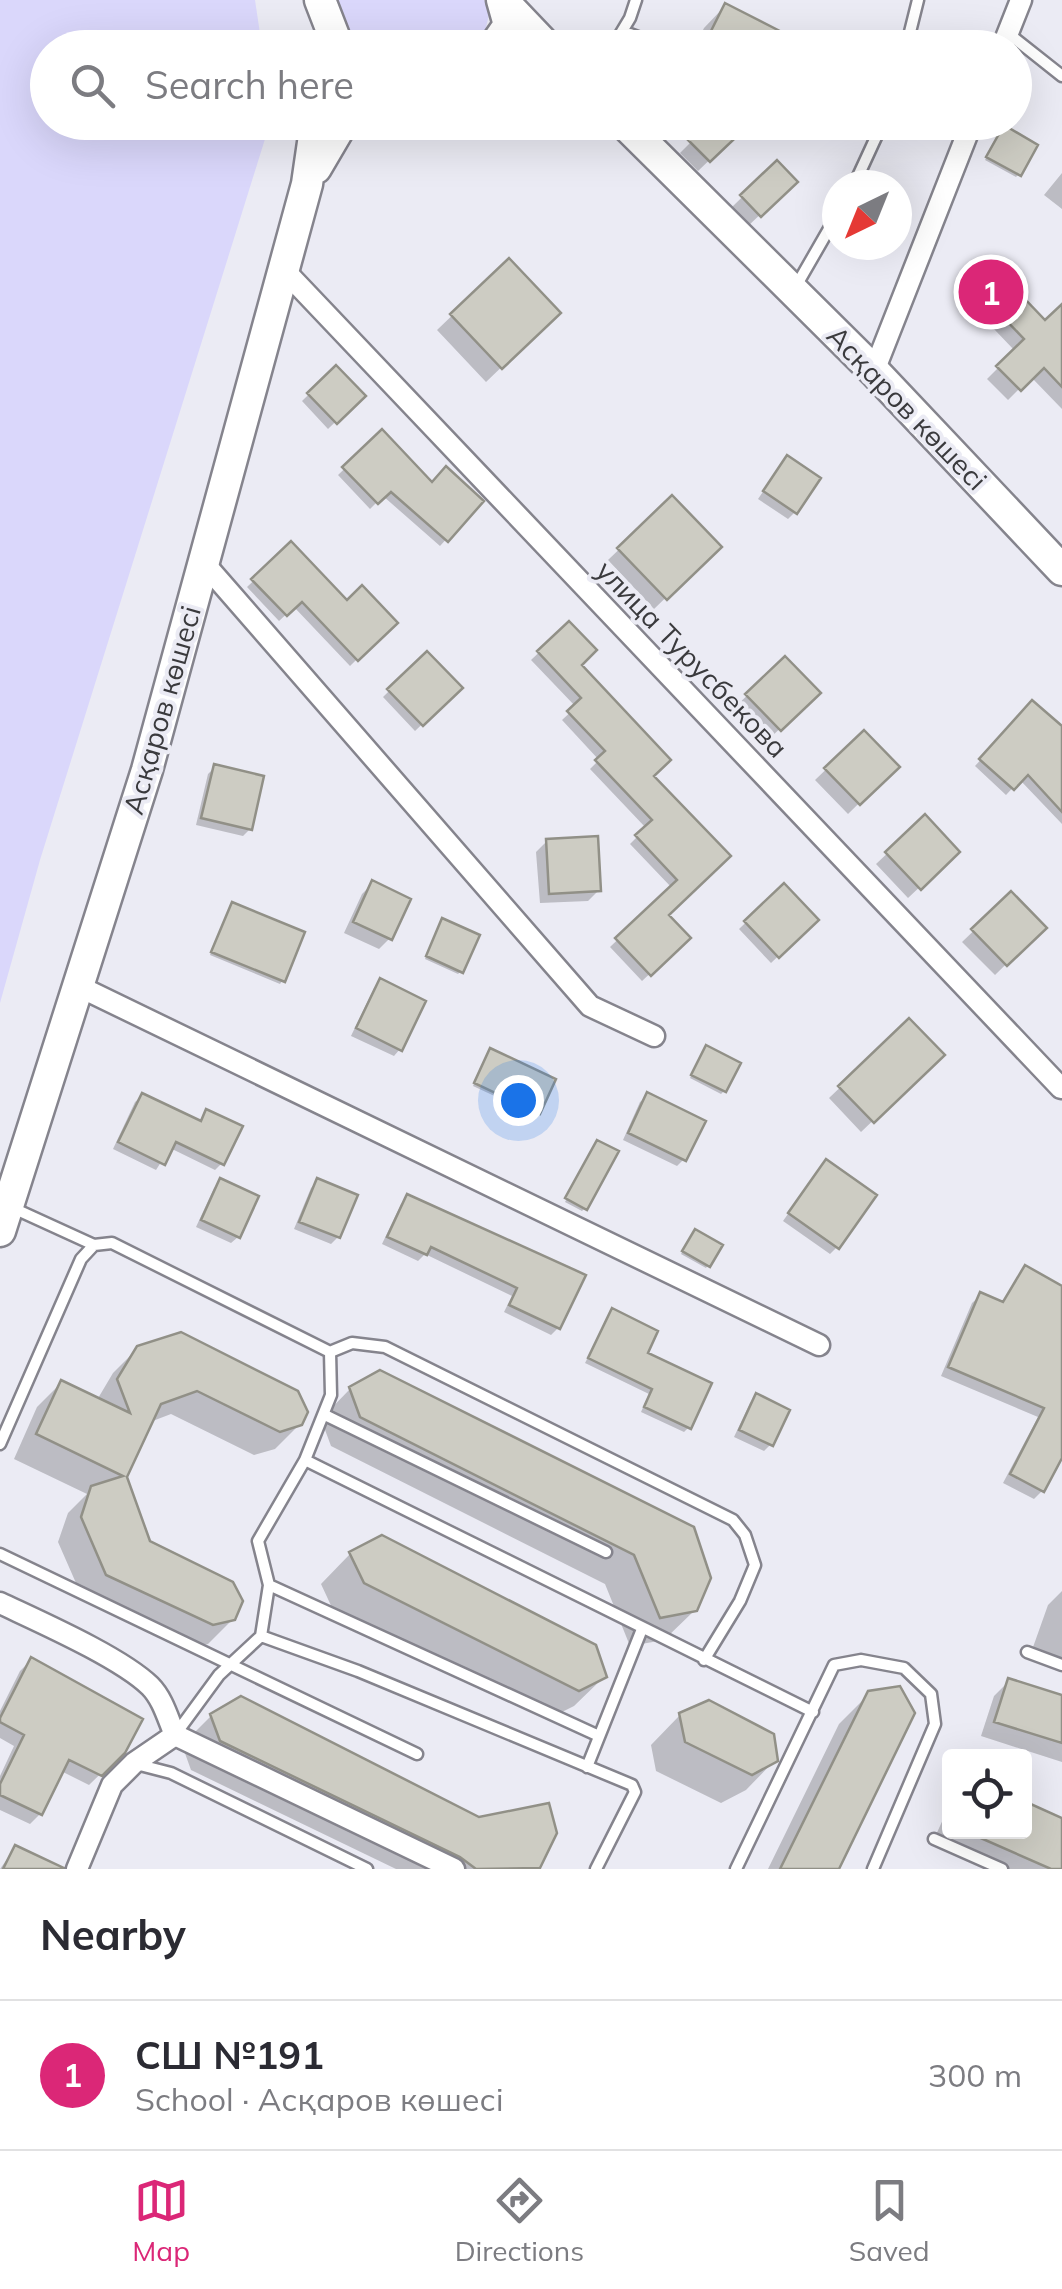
<!DOCTYPE html>
<html lang="en">
<head>
<meta charset="utf-8">
<style>
	:root { --surface:#fff; --page:#f2f2f3; --text:#2b2b33; --muted:#7c7c81; --line:#e1e1e2; --accent:#db2777 }
	body { margin:0; font-family:Mulish,sans-serif; background:var(--page); color:var(--text) }
	.controls { position:absolute; right:30px; bottom:30px; display:grid; overflow:hidden; border-radius:10px; box-shadow:0 10px 40px #0002 }
	.controls button { width:90px; height:90px; display:grid; place-items:center; padding:0; border:0; border-bottom:2px solid var(--line); background:var(--surface); color:var(--text); font:50px sans-serif }
	.compass { position:absolute; left:822px; top:170px; width:90px; height:90px; border-radius:50%; background:var(--surface); box-shadow:0 10px 40px #0002; rotate:223deg }
	.you { position:absolute; left:518px; top:1100px; width:35px; height:35px; margin:-25px; border:8px solid #fff; border-radius:50%; background:#1a73e8; box-shadow:0 0 0 15px #1a73e833 }
	.badge { display:grid; place-items:center; width:65px; height:65px; border-radius:50%; background:var(--accent); color:#fff; font-size:32px; font-weight:700 }
	.pin { position:absolute; translate:-50% -50%; border:5px solid #fff; box-shadow:0 2px 10px #0006 }
	.list { margin:0; padding:0; list-style:none }
	h2 { display:flex; justify-content:space-between; align-items:center; height:130px; margin:0; padding:0 40px; font-size:42px }
	h2 small { font-size:32px; font-weight:400; color:var(--muted) }
	.list li { display:grid; grid-template-columns:65px 1fr auto; gap:30px; align-items:center; box-sizing:border-box; height:150px; padding:0 40px; border-top:2px solid var(--line) }
	.list b { display:block; font-size:38px; white-space:nowrap }
	.list p { margin:0; font-size:32px; white-space:nowrap; color:var(--muted) }
	.list em { font-size:32px; font-style:normal; color:var(--muted) }
	.icon { flex:none; width:55px; height:55px; fill:none; stroke:currentColor; stroke-width:2; stroke-linecap:round; stroke-linejoin:round }
	.map { position:relative; flex:none; width:1062px; height:1869px; overflow:hidden }
	.search { position:absolute; background:var(--surface); box-shadow:0 10px 40px #0002; left:30px; right:30px; top:30px; height:110px; display:flex; align-items:center; gap:25px; box-sizing:border-box; padding:0 35px; border-radius:55px; color:var(--muted); font-size:38px }
	.sheet { height:280px; background:var(--surface) }
	nav { display:flex; justify-content:space-around; align-items:center; box-sizing:border-box; height:140px; border-top:2px solid var(--line); background:var(--surface); font-size:28px; color:var(--muted) }
	nav a { display:grid; justify-items:center; gap:5px }
	nav .on { color:var(--accent) }
	.map>svg:first-child { display:block }
	.green { fill:#dad7fb }
	.shadow { fill:#0003 }
	.building { fill:#cdccc3; stroke:#919087; stroke-width:2.5 }
	.lines { fill:none; stroke-linecap:round; stroke-linejoin:round }
	.lane-casing { stroke:#85848d; stroke-width:15 }
	.street-casing { stroke:#85848d; stroke-width:25 }
	.secondary-casing { stroke:#85848d; stroke-width:35 }
	.lane { stroke:#fff; stroke-width:10 }
	.street { stroke:#fff; stroke-width:20 }
	.secondary { stroke:#fff; stroke-width:30 }
	.labels { text-anchor:middle; stroke-width:8; stroke-linejoin:round; paint-order:stroke }
	.street-label { font-size:28px; fill:#3a3a3d; stroke:#ebebf4 }
</style>
</head>
<body>
<div class="map">
<svg width="1062" height="1869" viewBox="0 0 1062 1869">
	<rect width="100%" height="100%" fill="#ebebf4"/>
	<path class="green" d="M0 0H255L262 47 48 48V122L270 123 40 860 0 1003Z
		M332 0H484L491 7 483 39 460 47 357 48 346 38Z"/>
	<path class="shadow" d="M725 6 807 48H694L704 28Z
		M711 122 744 127 698 171 680 153Z
		M804 122H848L833 137Z
		M1002 131 1019 174 1016 177 985 160Z
		M777 163 795 182 748 226 731 208Z
		M1062 173V209L1044 195Z
		M509 261 558 313 486 382 437 330Z
		M1023 301 1045 323 1062 307V409L1031 377 1008 400 987 379 1015 351 994 329Z
		M336 368 362 396 328 429 302 401Z
		M382 433 432 485 481 501 440 546 383 496 370 509 338 475Z
		M781 465 795 512 788 519 758 499Z
		M672 499 718 547 654 609 608 560Z
		M291 545 347 603 394 623 350 666 294 607 279 621 247 587Z
		M569 624 579 665 651 776 727 856 666 915 688 938 642 981 610 947 672 888 630 844 646 828 590 769 599 760 562 720 576 707 531 660Z
		M427 654 460 688 415 731 383 697Z
		M785 660 817 693 768 740 736 706Z
		M1033 703 1062 729V824L1020 780 1006 795 975 766Z
		M864 733 896 767 848 814 815 780Z
		M215 767 250 829 243 836 196 825 208 774Z
		M925 818 957 852 908 898 876 864Z
		M547 841 599 890 588 901 540 903 536 852Z
		M373 883 390 938 379 949 344 933 362 894Z
		M784 886 816 920 771 963 739 929Z
		M1011 895 1043 928 995 975 962 942Z
		M232 905 282 981 280 984 210 955Z
		M440 924 461 971 458 974 425 959Z
		M380 982 400 1049 394 1056 351 1036 374 988Z
		M909 1022 942 1055 861 1132 829 1098Z
		M704 1051 724 1091 721 1094 690 1078Z
		M488 1053 538 1112 535 1115 473 1086Z
		M142 1096 198 1122 207 1112 222 1163 215 1170 170 1148 156 1170 113 1149 135 1102Z
		M647 1096 684 1159 677 1166 623 1140 640 1102Z
		M595 1146 585 1208 582 1211 565 1202Z
		M820 1169 837 1247 830 1254 783 1221Z
		M221 1181 238 1237 231 1243 196 1227 214 1188Z
		M318 1181 338 1237 331 1244 294 1229 311 1188Z
		M408 1197 470 1227 558 1328 551 1335 504 1312 512 1296 425 1254 418 1261 382 1244 401 1204Z
		M693 1234 708 1265 706 1268 681 1254Z
		M1025 1268 1062 1289V1452L1042 1491 1034 1499 1003 1483 1038 1417 941 1376 972 1303 981 1295 1001 1304Z
		M612 1311 644 1355 689 1427 684 1432 641 1412 649 1394 585 1363Z
		M138 1348 300 1424 275 1449 254 1455 171 1414 150 1422 124 1477 148 1543 233 1619 208 1644 188 1648 83 1599 58 1542 68 1513 87 1494 14 1459 37 1407 61 1383 97 1400 113 1373Z
		M350 1389 692 1529 695 1610 664 1640 630 1646 605 1584 331 1446 321 1419Z
		M757 1396 771 1444 764 1451 734 1437 750 1403Z
		M382 1537 604 1677 574 1706 548 1719 334 1612 321 1584 350 1554Z
		M1062 1591V1660L1032 1650 1048 1605Z
		M31 1660 123 1752 89 1785 61 1771 40 1814 30 1824 0 1810V1776L14 1746 0 1738V1711L20 1671Z
		M1009 1681 1062 1698V1762L981 1736 994 1696Z
		M869 1694 836 1869H768L839 1724Z
		M680 1715 775 1760 746 1790 721 1803 656 1771 651 1745Z
		M211 1716 538 1866 535 1869H396L191 1770 182 1745Z
		M950 1804V1832H1024L1062 1820V1869H1006L935 1837Z
		M15 1848 58 1869H0Z"/>
	<path class="building" d="M725 3 813 48H718L706 41Z
		M707 122H752L710 162 688 140Z
		M1004 125 1038 145 1021 176 986 157Z
		M777 160 798 182 761 217 740 195Z
		M509 258 561 313 502 369 450 314Z
		M1023 297 1045 320 1062 304V387L1044 368 1021 391 996 366 1024 339 1003 317Z
		M336 365 366 396 337 424 307 393Z
		M382 429 432 482 446 466 484 501 448 542 391 492 378 504 342 467Z
		M787 455 821 478 797 514 763 491Z
		M672 495 722 547 667 600 617 548Z
		M291 541 347 600 362 585 398 623 358 661 302 602 287 616 251 579Z
		M569 621 597 650 582 665 671 760 654 776 731 856 669 915 691 938 651 976 615 938 677 880 635 835 652 820 595 760 605 751 567 711 581 698 537 651Z
		M427 651 463 688 423 726 387 689Z
		M785 656 821 693 781 731 745 694Z
		M1032 700 1062 726V812L1028 775 1014 790 979 759Z
		M864 730 900 767 860 805 824 768Z
		M214 764 264 776 252 830 201 818Z
		M925 814 960 852 921 890 885 852Z
		M598 836 601 891 549 894 546 839Z
		M372 880 411 899 392 940 353 922Z
		M784 883 819 920 779 958 744 921Z
		M1011 891 1047 928 1007 966 971 929Z
		M232 902 305 932 285 982 211 952Z
		M442 918 480 935 463 973 426 956Z
		M380 978 426 1001 402 1051 356 1028Z
		M909 1018 945 1055 874 1123 838 1086Z
		M706 1045 741 1063 726 1092 691 1075Z
		M490 1048 556 1079 540 1114 474 1083Z
		M647 1092 706 1121 686 1161 628 1133Z
		M142 1093 201 1121 206 1109 243 1126 224 1165 176 1142 165 1165 118 1142Z
		M597 1140 619 1151 587 1210 565 1198Z
		M826 1159 877 1195 839 1249 788 1213Z
		M220 1178 259 1196 240 1238 201 1220Z
		M317 1178 358 1195 340 1238 299 1222Z
		M407 1194 586 1275 560 1329 509 1305 517 1288 431 1247 427 1255 387 1237Z
		M695 1229 723 1245 710 1267 682 1251Z
		M1025 1265 1062 1286V1458L1044 1492 1010 1474 1044 1408 948 1367 980 1292 1003 1302Z
		M612 1308 658 1331 648 1353 712 1383 691 1429 644 1407 652 1389 588 1358Z
		M181 1332 298 1391 308 1412 302 1425 280 1432 197 1391 161 1404 127 1477 150 1541 233 1582 243 1601 235 1620 213 1625 106 1575 81 1517 91 1486 123 1476 36 1434 61 1380 130 1413 117 1379 137 1346Z
		M380 1370 694 1527 711 1578 697 1611 660 1618 634 1555 360 1417 349 1387Z
		M756 1393 790 1410 773 1446 739 1430Z
		M382 1535 596 1645 607 1677 579 1691 364 1583 349 1552Z
		M31 1657 143 1719 125 1753 102 1776 69 1760 42 1815 0 1795V1784L24 1735 0 1722V1718Z
		M1008 1678 1062 1695V1743L994 1722Z
		M900 1686 915 1713 839 1869H780L868 1691Z
		M241 1696 479 1817 549 1803 557 1833 540 1868 476 1869 460 1857 220 1741 210 1714Z
		M709 1700 774 1734 778 1761 752 1775 685 1742 679 1713Z
		M1024 1801 1062 1818V1869H1051L967 1832H1024Z
		M15 1845 64 1868 63 1869H3Z"/>
	<g class="lines">
		<g class="lane-casing">
			<path id="lane" d="M1009 34 1062 76
				M619 38 630 34 667 48
				M612 48 630 18 636 0
				M906 48 918 0
				M854 185 883 122
				M795 288 837 215
				M13 1208 94 1245
				M330 1352 352 1343 385 1347 733 1520 745 1535 755 1565 740 1601 704 1660
				M325 1415 606 1552
				M0 1444 81 1259 94 1245 112 1243 330 1352 331 1395 305 1460
				M0 1554 417 1754
				M269 1585 599 1736
				M261 1636 358 1671 632 1785 635 1792 596 1869
				M1027 1652 1062 1665
				M175 1735 219 1675 261 1636 269 1585 258 1541 305 1460 813 1712
				M136 1764 171 1773 367 1869
				M587 1767 642 1629
				M934 1839 1002 1869
				M736 1869 834 1665 861 1660 904 1668 931 1694 935 1724 873 1869"/>
		</g>
		<g class="street-casing">
			<path id="street" d="M1002 48 1021 0
				M283 269 1061 1088
				M874 371 972 122
				M203 562 590 1006 654 1036
				M76 985 819 1345
				M0 1603C40 1622 120 1657 150 1686 163 1699 168 1719 175 1735L454 1869
				M77 1869 112 1785 134 1763 175 1735"/>
		</g>
		<g class="secondary-casing">
			<path id="secondary" d="M320 0 337 44 342 48
				M505 3 548 48
				M493 48 509 25 502 0
				M623 122 874 371 1062 570
				M316 168 343 122
				M0 1231 147 770 307 184 316 122"/>
		</g>
		<use href="#lane" class="lane"/>
		<use href="#street" class="street"/>
		<use href="#secondary" class="secondary"/>
	</g>
	<g class="labels">
		<g class="street-label">
			<text transform="translate(907 408) rotate(46)" y="10">Асқаров көшесі</text>
			<text transform="translate(692 659) rotate(46)" y="10">улица Турусбекова</text>
			<text transform="translate(162 710) rotate(-74)" y="10">Асқаров көшесі</text>
		</g>
	</g>
</svg>
<div class="controls">
<button><svg class="icon" aria-label="locate" viewBox="0 0 24 24"><circle cx="12" cy="12" r="6"/><path d="M12 2v4M12 18v4M2 12h4M18 12h4"/></svg></button>
</div>
<svg class="compass" viewBox="-18 -18 36 36"><path d="M0-13l5 13h-10z" fill="#e53935"/><path d="M0 13l5-13h-10z" fill="#7c7c81"/></svg>
<div class="you"></div>
<div class="pin badge" style="left:991px;top:292px">1</div>
<div class="search"><svg class="icon" aria-label="search" viewBox="0 0 24 24"><circle cx="10" cy="10" r="6"/><path d="M15 15l6 6"/></svg>Search here</div>
</div>
<section class="sheet">
<h2>Nearby<small></small></h2>
<ul class="list">
<li><span class="badge">1</span><div><b>СШ №191</b><p>School · Асқаров көшесі</p></div><em>300 m</em></li>
</ul>
</section>
<nav>
<a class="on"><svg class="icon" aria-label="map" viewBox="0 0 24 24"><path d="M3 6l6-2 6 2 6-2v14l-6 2-6-2-6 2zM9 4v14M15 6v14"/></svg>Map</a>
<a><svg class="icon" aria-label="directions" viewBox="0 0 24 24"><path d="M12 3l9 9-9 9-9-9zM9 14v-3h6M13 9l2 2-2 2"/></svg>Directions</a>
<a><svg class="icon" aria-label="saved" viewBox="0 0 24 24"><path d="M7 4h10v16l-5-4-5 4z"/></svg>Saved</a>
</nav>
</body>
</html>
